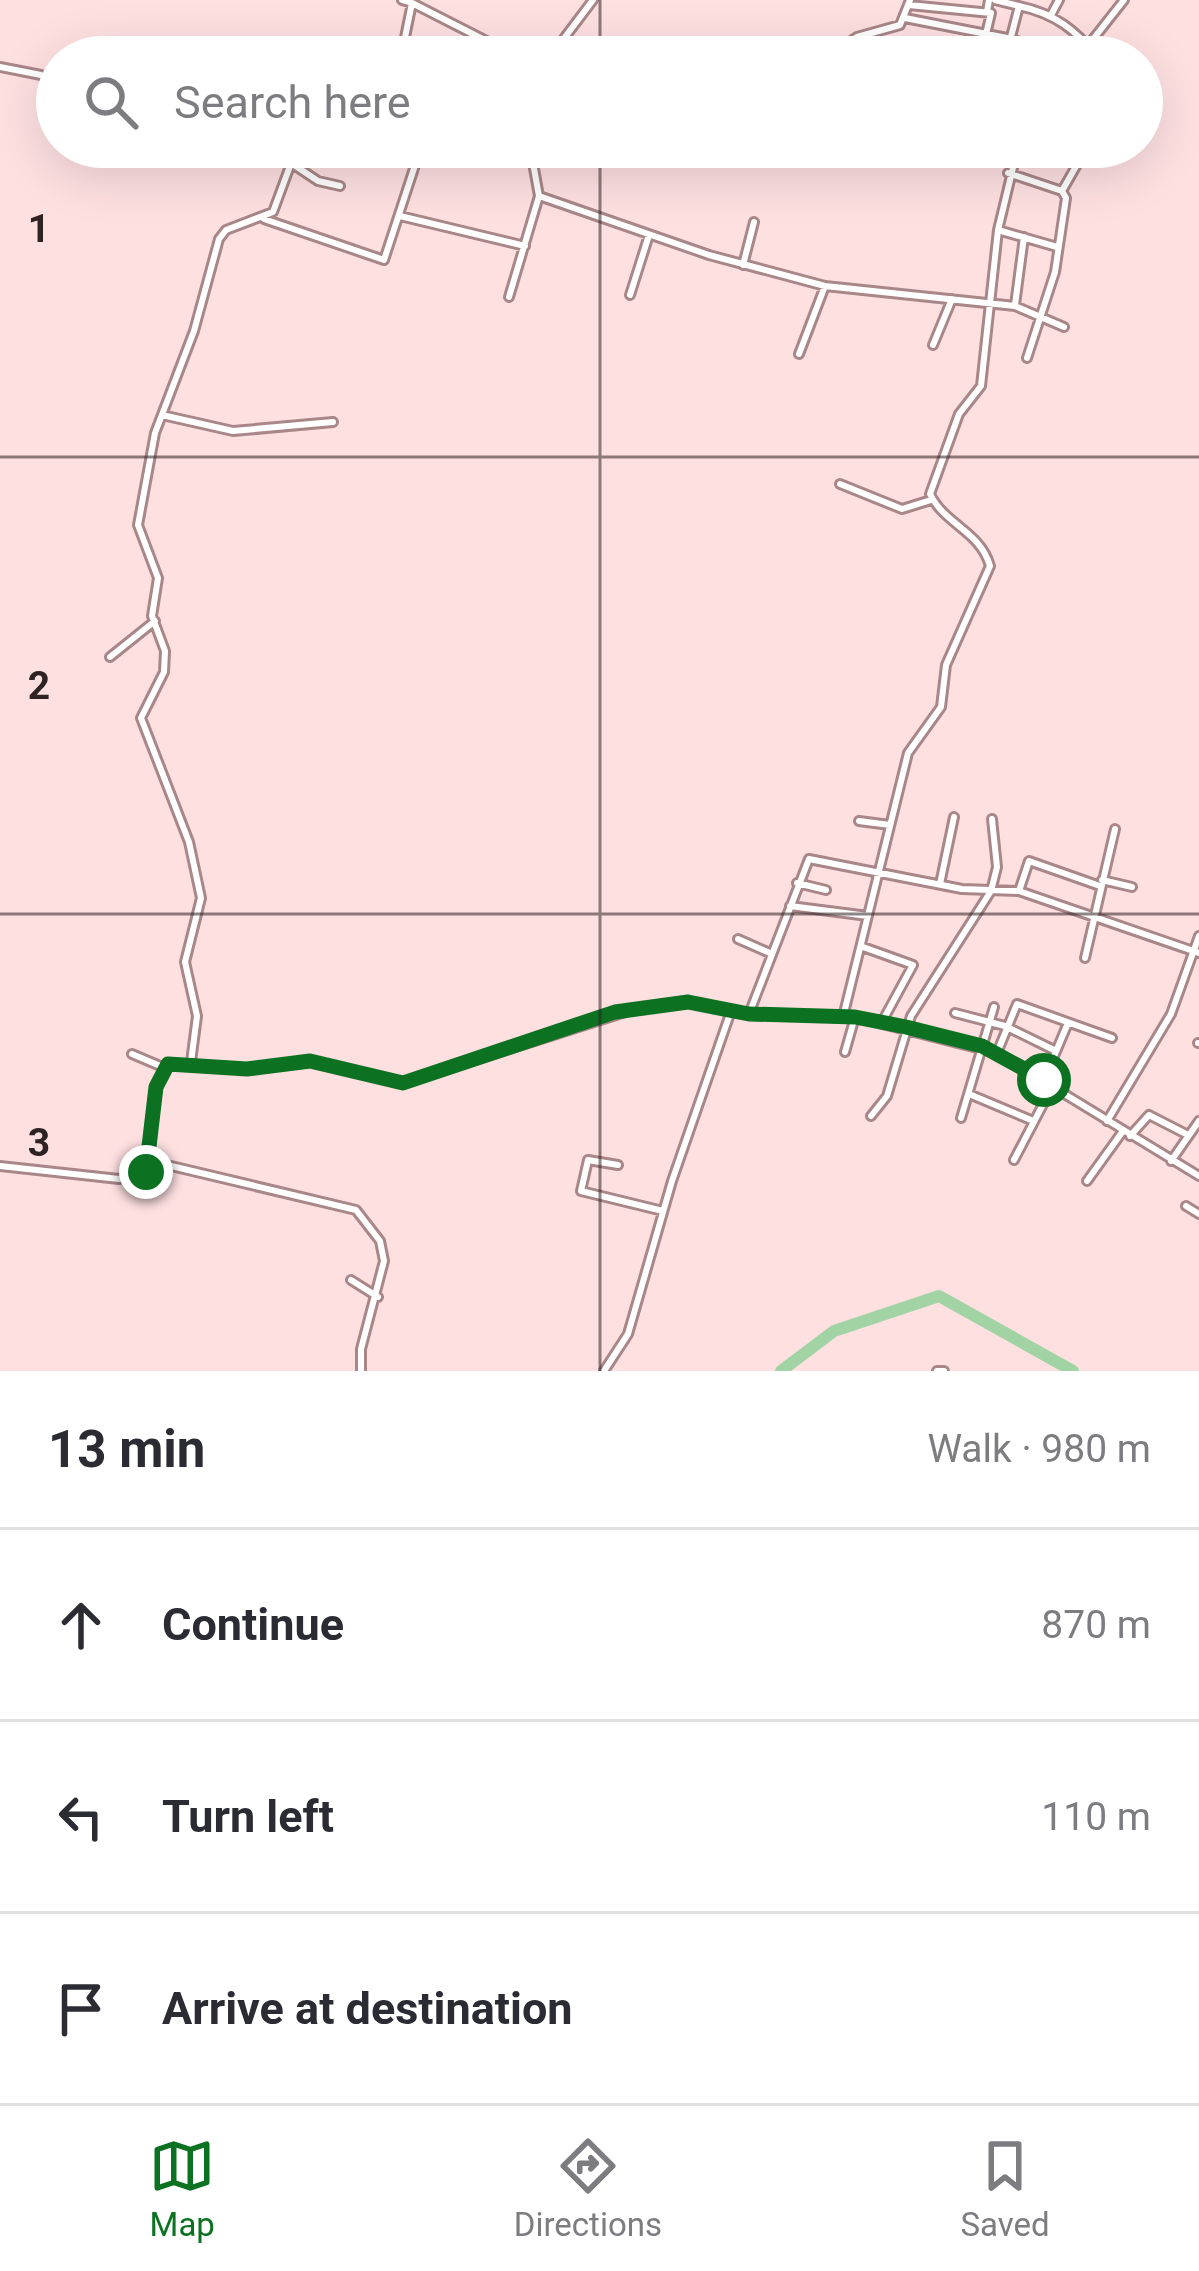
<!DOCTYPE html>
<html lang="en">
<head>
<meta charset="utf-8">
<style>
	:root { --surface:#fff; --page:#f2f2f3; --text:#2b2b33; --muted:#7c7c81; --line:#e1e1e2; --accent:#0c7222 }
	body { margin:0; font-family:Roboto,sans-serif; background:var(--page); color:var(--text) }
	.stop { position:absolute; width:36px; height:36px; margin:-27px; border:9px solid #0c7222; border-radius:50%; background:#fff }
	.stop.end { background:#0c7222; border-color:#fff; box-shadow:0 3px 12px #0008 }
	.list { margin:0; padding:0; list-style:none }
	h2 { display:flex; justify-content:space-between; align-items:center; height:156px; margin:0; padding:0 48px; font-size:51px }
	h2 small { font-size:39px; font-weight:400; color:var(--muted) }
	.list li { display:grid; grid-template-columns:78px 1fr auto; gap:36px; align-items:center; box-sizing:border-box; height:192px; padding:0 48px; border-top:3px solid var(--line) }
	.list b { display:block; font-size:45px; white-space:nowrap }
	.list em { font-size:39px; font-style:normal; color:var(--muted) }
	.icon { flex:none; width:66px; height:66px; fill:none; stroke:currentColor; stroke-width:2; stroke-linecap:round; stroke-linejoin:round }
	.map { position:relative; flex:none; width:1199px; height:1371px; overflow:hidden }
	.search { position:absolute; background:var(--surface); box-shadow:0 12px 48px #0002; left:36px; right:36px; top:36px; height:132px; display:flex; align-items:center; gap:30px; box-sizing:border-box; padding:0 42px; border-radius:66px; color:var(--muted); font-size:45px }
	.sheet { height:732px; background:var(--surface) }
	nav { display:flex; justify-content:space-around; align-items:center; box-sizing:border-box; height:168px; border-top:3px solid var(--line); background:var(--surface); font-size:33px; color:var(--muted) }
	nav a { display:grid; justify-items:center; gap:6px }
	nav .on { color:var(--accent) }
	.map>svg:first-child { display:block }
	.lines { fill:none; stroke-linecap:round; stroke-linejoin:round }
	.river { stroke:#a2d3a4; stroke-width:12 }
	.minor-casing { stroke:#a98688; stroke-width:12 }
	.minor { stroke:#fff; stroke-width:6 }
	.route { stroke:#0c7222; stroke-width:15 }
	.grid { fill:none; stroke:#2f2222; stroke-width:3; stroke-opacity:0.55 }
	.grid-label { font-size:39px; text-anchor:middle; font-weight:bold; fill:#2f2222; stroke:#fee0e1; stroke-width:12; stroke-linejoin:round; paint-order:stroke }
</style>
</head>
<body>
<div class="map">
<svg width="1199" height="1371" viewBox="0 0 1199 1371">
	<rect width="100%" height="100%" fill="#fee0e1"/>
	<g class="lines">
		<path class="river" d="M781 1371 834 1331 939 1296 1073 1371"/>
		<g class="minor-casing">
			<path id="minor" d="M995 0 1019 6
				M412 3 518 57
				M909 5 991 13 986 34
				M987 12 989 0
				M1051 15 1059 0
				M905 18 1012 39 1058 57
				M1006 56 1019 6C1056 14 1075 30 1098 57
				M401 57 412 3 402 0
				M550 57 593 0
				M827 57 857 37 900 25 910 0
				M1079 57 1124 0
				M0 67 41 75 57 85
				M422 147 447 159
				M485 147 533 163 539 196 709 255 825 286 1015 306 1064 327
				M291 163 318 181 340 186
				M1008 173 1062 191 1066 198 1055 272 1027 358
				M1062 191 1087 147
				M400 216 525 246
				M264 219 384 260 421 147
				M998 230 1057 247
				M743 265 754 222
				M630 295 649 235
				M509 297 539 196
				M1015 305 1024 237
				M933 345 952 299
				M799 354 825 286
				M162 415 233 431 333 422
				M840 484 902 509 931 500
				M110 657 155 621
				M859 821 890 825
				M1102 880 1132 887
				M797 883 826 890
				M940 884 954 817
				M1019 891 1029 861 1100 886
				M790 906 868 916
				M738 939 772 954
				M863 947 913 965 882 1022
				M1085 958 1115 829
				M955 1013 1005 1026 1054 1050
				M749 1014 809 859 962 889 1019 891 1199 953
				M843 1017 908 753 941 707 946 665 990 566C980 531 945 525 930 494L959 414 981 386 998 230 1018 147
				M1198 1043H1199
				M845 1052 855 1017
				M997 1053 1017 1004 1112 1038
				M132 1054 165 1068
				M191 1062 197 1016 185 962 201 898 189 842 141 718 164 672 165 651 152 616 158 578 138 525 155 433 194 331 219 239 226 230 273 212 297 147
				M1044 1080 1068 1023
				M969 1094 1031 1120
				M871 1116 887 1096 911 1016 991 891 997 867 992 819
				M961 1118 994 1007
				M1107 1121 1171 1014 1199 936
				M1130 1136 1149 1115 1188 1135
				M1014 1160 1051 1089
				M1171 1161 1199 1121
				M618 1165 588 1160 581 1191 663 1211
				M0 1166 119 1179 167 1165 356 1210 380 1241 384 1261 361 1349V1371
				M146 1172 156 1087 168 1064 247 1069 311 1061 403 1083 635 1009 688 1002 749 1014 855 1017 997 1053 1199 1176
				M1087 1181 1123 1131
				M1186 1206 1199 1214
				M351 1280 378 1297
				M604 1371 628 1334 672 1181 731 1011
				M937 1371H944"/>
		</g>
		<use href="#minor" class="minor"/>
	</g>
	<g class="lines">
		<path class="route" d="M146 1172 156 1087 168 1064 247 1069 310 1061 403 1083 615 1012 688 1002 749 1014 855 1017 906 1027 982 1046 1044 1080"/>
	</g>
	<path class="grid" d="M600 0V57M600 147V1371M0 457H1199M0 914H1199"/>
	<g class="grid-label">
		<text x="39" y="242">1</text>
		<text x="39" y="699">2</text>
		<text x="39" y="1156">3</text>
	</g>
</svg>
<div class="stop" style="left:1044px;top:1080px"></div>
<div class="stop end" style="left:146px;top:1172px"></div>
<div class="search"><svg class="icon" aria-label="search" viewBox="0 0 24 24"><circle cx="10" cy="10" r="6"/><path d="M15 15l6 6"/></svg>Search here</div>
</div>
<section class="sheet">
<h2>13 min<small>Walk · 980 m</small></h2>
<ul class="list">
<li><svg class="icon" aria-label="ahead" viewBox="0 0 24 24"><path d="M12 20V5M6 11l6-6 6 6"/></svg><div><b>Continue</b></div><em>870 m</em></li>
<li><svg class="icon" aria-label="left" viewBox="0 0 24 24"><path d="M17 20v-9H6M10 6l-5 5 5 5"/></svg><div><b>Turn left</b></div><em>110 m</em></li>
<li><svg class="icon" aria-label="arrive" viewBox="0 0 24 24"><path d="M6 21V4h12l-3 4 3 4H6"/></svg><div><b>Arrive at destination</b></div></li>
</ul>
</section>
<nav>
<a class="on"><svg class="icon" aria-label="map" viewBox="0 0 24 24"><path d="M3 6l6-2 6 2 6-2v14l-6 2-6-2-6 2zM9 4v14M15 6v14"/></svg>Map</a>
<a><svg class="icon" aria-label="directions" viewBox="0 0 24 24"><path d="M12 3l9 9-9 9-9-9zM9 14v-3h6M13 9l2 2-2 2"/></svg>Directions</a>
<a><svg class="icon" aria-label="saved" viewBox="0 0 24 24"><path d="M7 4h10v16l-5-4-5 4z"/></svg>Saved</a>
</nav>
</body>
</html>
